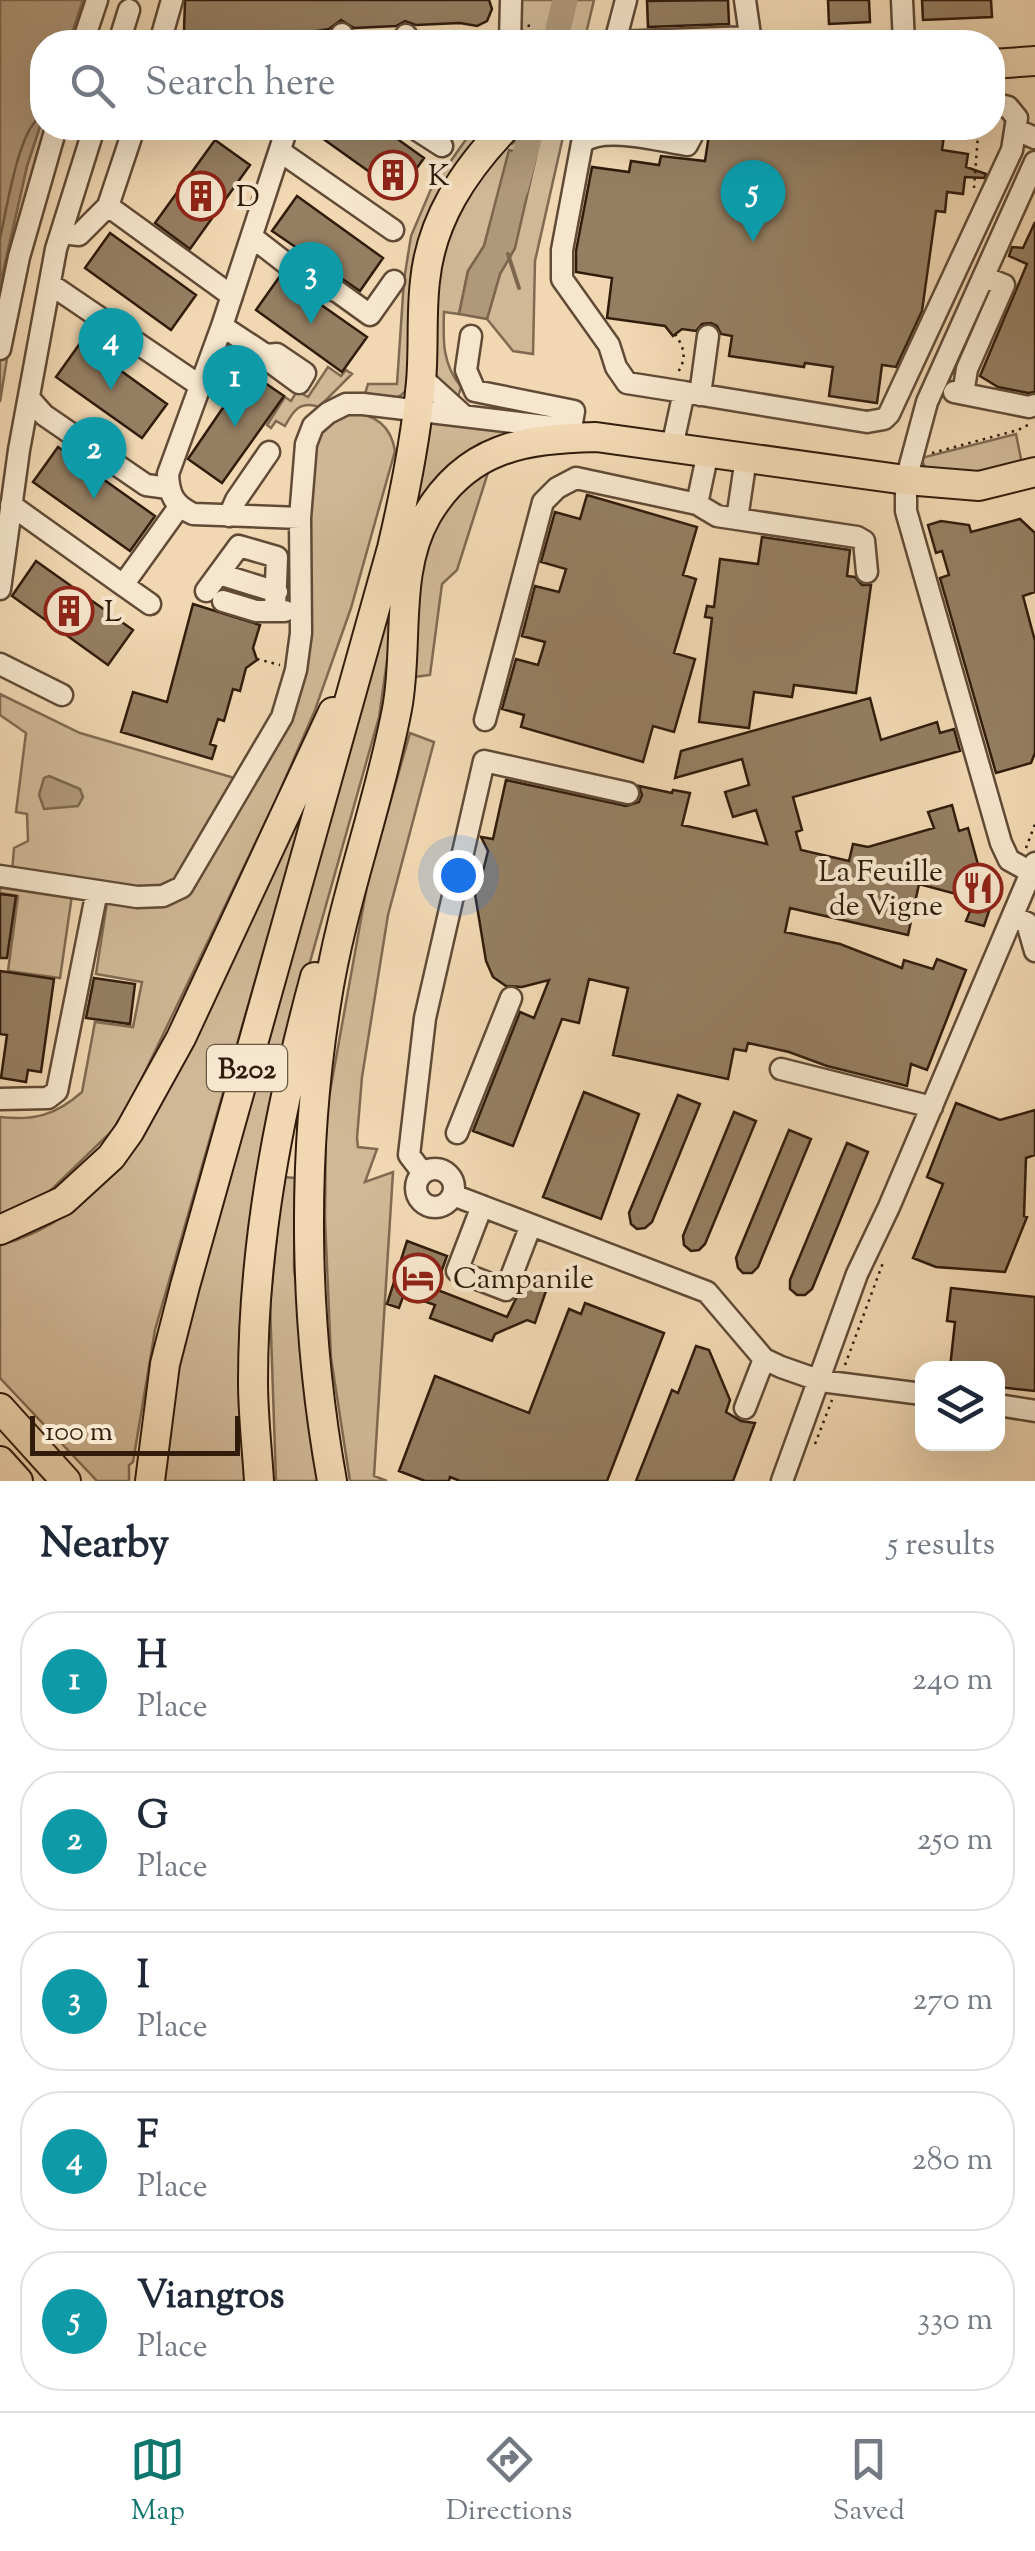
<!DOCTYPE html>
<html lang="en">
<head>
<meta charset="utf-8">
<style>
	:root { --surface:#fff; --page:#f6f6f7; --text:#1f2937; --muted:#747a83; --line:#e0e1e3; --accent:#0f766e }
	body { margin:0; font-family:"Sorts Mill Goudy",serif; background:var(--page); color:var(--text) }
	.controls { position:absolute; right:30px; bottom:30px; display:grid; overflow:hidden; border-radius:20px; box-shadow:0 10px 40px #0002 }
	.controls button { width:90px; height:90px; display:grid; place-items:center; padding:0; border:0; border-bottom:2px solid var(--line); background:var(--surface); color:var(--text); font:50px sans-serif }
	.scale { position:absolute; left:30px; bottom:25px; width:210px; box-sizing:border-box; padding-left:10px; border:5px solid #311c0c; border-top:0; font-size:28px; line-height:35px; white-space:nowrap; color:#311c0c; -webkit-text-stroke:8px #f6e6cd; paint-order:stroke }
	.you { position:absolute; left:458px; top:875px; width:35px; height:35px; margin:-25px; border:8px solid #fff; border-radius:50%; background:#1a73e8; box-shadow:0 0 0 15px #1a73e833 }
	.badge { display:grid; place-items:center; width:65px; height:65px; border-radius:50%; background:var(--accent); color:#fff; font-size:32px; font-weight:700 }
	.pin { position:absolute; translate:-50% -82px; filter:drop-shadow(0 2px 5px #0008) }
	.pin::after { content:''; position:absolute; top:52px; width:35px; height:30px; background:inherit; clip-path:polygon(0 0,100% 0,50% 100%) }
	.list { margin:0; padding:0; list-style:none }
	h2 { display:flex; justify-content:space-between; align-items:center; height:130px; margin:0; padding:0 40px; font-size:42px }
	h2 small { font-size:32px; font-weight:400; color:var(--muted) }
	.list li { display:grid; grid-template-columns:65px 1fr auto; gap:30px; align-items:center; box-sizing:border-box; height:140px; margin:0 20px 20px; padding:0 20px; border:2px solid var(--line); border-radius:40px }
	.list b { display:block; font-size:38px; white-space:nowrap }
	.list p { margin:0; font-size:32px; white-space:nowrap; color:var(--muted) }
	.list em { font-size:32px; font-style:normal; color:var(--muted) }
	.icon { flex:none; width:55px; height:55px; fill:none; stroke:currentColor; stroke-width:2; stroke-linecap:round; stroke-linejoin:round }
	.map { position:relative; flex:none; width:1035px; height:1481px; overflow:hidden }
	.search { position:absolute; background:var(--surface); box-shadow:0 10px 40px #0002; left:30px; right:30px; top:30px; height:110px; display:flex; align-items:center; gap:25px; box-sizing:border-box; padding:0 35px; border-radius:40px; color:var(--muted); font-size:38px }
	.sheet { height:930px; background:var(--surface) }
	nav { display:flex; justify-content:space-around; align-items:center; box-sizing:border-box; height:140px; border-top:2px solid var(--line); background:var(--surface); font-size:28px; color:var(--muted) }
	nav a { display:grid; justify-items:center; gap:5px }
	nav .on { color:var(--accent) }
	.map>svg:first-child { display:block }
	.green { fill:#d0b896; stroke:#806a51; stroke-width:2.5 }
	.water { fill:#b0987a; stroke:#7d664e; stroke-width:2.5 }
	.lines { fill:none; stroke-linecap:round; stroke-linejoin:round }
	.shore { stroke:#705a43; stroke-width:2.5 }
	.stream { stroke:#7d664e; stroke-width:4 }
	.river { stroke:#b0987a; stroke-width:25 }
	.building { fill:#957e62; stroke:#311c0c; stroke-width:2.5 }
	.minor-casing { stroke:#614b36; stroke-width:25 }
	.highway-casing { stroke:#311c0c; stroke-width:32 }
	.path { stroke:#311c0c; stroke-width:2.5; stroke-dasharray:2.5 5; stroke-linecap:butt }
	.minor { stroke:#f6e6cd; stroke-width:20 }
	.highway { stroke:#f1d8b2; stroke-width:28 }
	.labels { text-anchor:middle; stroke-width:8; stroke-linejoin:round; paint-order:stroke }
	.shield { fill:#f6e6cd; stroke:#6c5946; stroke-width:2.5 }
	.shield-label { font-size:28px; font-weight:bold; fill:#311c0c }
	.poi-label { font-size:30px; fill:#311c0c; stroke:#f6e6cd; text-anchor:start }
</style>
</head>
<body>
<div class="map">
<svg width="1035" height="1481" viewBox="0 0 1035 1481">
	<rect width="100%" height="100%" fill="#f1d8b2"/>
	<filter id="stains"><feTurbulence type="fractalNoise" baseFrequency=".002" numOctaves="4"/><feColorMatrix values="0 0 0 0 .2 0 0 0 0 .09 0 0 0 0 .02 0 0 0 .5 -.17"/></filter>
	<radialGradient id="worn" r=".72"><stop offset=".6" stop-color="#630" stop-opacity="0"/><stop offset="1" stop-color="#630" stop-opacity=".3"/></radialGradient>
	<path class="green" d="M521 0H594L584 42H525L519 16Z
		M42 120V128H63C34 216 14 309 0 402V285L27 166Z
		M474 128H495L512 144 535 128H565L535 261 533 354 513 351 487 319 500 274 515 248 510 150 484 246 468 271 459 314 444 312C443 341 442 363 461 387L456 404 412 380C400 406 389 398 364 397L368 384H397L404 280 411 236 431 189Z
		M328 367 341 376 346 370 352 374 319 407C300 400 293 411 285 426L276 421 271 428 267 425 285 397 291 401 297 391 308 397Z
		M351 412C376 415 391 426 395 451L351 608 315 710 276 800 131 1101 112 1131 48 1193 0 1214V1117C34 1121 56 1115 82 1092L95 1022 133 1027 142 982 96 974 110 883 12 872 14 848 28 841 27 814 16 812 26 733 0 715V694L80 733 231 777 251 787 286 717 315 444 325 425Z
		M426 416 539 433 491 463 457 570 442 584 430 675 414 677 413 514Z
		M1016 434 1022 464 972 473 926 470 921 458Z
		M401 563 379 717 290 1033 249 1481H160L174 1370Z
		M410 733 434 742 388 915 362 1077 357 1138 358 1147 377 1149 365 1182 393 1172 374 1476 387 1481H350L331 1358 325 1219 326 1114 368 880Z
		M298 820 301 821 155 1330 133 1462 129 1465V1481H97L0 1378V1245C118 1214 168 1093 216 993 243 935 270 877 298 820Z
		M0 885 72 895 60 978 8 971 18 896 0 893Z
		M283 1177 295 1178 294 1269 322 1481H276L270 1304Z"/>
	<path class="water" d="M0 0H83L69 42H42V120L27 166 0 285Z
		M509 150 536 157 515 248 500 274 487 319 459 314 468 271 484 246Z
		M49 776 80 789 83 797 78 806 44 809 39 795 44 778Z"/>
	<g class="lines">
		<path class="shore" d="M0 238C6 214 19 124 42 117"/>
		<path class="stream" d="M508 254 519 288"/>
		<path class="river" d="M555 42 565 0
			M516 187 532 128"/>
	</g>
	<path class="building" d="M185 0H489L492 9 487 21 477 26 460 23 416 25 405 21 396 26 354 28 341 20 329 29 285 36V42H174L177 32 184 31Z
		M728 0 729 24 648 27 647 1Z
		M828 0H869L870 22 829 24Z
		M922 0H991L992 17 923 20Z
		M308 128H382L424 158 399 193Z
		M710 128H846V133L869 136 870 128H945L942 150 968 154 966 167 986 174 984 178 965 177 963 194 947 192 945 212 936 211 922 311 896 367 882 365 877 403 829 396 833 367 805 363 804 367 729 356 732 336 721 334 717 326 711 323 702 324 696 331 682 329 673 336 665 326 607 318 612 278 576 272V251L592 167 629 172 631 161 659 165 661 156 705 161Z
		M215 140 250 165 190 249 155 223Z
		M297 196 383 258 360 291 272 231Z
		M1035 222V392L1028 393 998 387 980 376 1027 264 1009 256 1012 247 1023 248Z
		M110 233 196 295 171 330 85 268Z
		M280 276 367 337 342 372 256 310Z
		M81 342 167 404 142 438 56 377Z
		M248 371 284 396 222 483 188 459Z
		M58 447 155 516 130 551 33 482Z
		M587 495 697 527 683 575 696 579 674 653 695 659 674 732 653 726 643 762 521 727 524 715 502 709 516 659 538 665 545 642 522 636 535 586 559 592 566 569 541 562 555 512 580 519Z
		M1020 519 1035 533V592L1023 596 1035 641V753L1031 763 996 773 940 578 949 575 942 551 936 553 928 525 941 521 969 525 971 532Z
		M762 537 850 550 847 576 855 577 862 585H871L856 693 794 685 792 697 754 692 749 728 699 722 712 618 705 617 707 606 714 607 720 559 758 564Z
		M36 561 133 630 108 665 12 596Z
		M193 604 260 625 253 648 257 660 246 668 240 691 233 689 224 721 218 719 210 744 216 746 212 759 121 732 133 692 167 702Z
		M870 698 881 740 937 722 940 733 954 729 960 751 793 797 802 830 796 832 801 850 849 861 853 844 868 847 934 828 928 812 952 805 959 831 968 828 990 908 984 926 966 921 975 899 919 884 908 935 790 908 785 932 840 944 902 968 904 960 933 969 937 959 966 970 927 1070 911 1064 907 1086 827 1066 789 1052 748 1043 746 1051 734 1049 728 1079 613 1055 628 988 589 979 579 1023 562 1019 513 1146 473 1131 520 1012 534 1018 549 980 522 987 506 986 493 977 486 961 472 876V873L482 875 488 851 481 837 493 839 506 780 626 806 639 802 642 795 639 786 672 793 673 790 690 793 682 825 767 844 756 810 733 817 725 792 749 785 742 759 675 778 681 751Z
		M0 894 16 896 7 958H0Z
		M0 971 54 979 41 1072 28 1070 26 1082 1 1078 7 1035 0 1034Z
		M94 978 135 984 130 1024 86 1018Z
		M584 1092 639 1114 601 1219 543 1197Z
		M678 1095 700 1104 652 1222 645 1228 637 1229 631 1224 629 1213Z
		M956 1103 1000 1120 1035 1110V1155L1026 1158 1024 1216 1027 1217 1005 1272 936 1267 913 1258 943 1184 927 1177Z
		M734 1112 756 1121 705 1244 699 1250 691 1251 684 1245 683 1236Z
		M789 1130 811 1139 758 1267 752 1273H743L738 1268 736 1258Z
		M847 1143 868 1152 812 1289 805 1295H797L790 1289V1280Z
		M407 1241 447 1256 435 1289 507 1317 525 1280 547 1288 535 1323 527 1320 495 1334 492 1341 430 1318 435 1305 404 1294 399 1308 387 1304Z
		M951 1288 1035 1297V1391L998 1387V1368H950L955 1322 947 1321Z
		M585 1303 664 1333 607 1481H460L450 1477 449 1481H425L399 1471 435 1376 529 1413 569 1309 581 1314Z
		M696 1346 709 1350 730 1400 726 1412 741 1421 755 1423 733 1481H636L672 1390 678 1393Z"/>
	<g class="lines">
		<g class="minor-casing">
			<path id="minor" d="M626 0 615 42 750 37
				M745 0 751 42
				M902 0 904 42
				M342 34V42
				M406 35 407 42
				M83 42 97 0
				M119 42 129 10
				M160 42 172 0
				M510 42 511 0
				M134 128 108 206 232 296
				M287 128 222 326 168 474C169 495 174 505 193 514L300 518
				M414 128 442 146
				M1017 130 1035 138
				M281 152 393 230
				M61 233 79 235 108 206
				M252 237 305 278 338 292 370 315 394 281
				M50 284 199 385
				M222 326 266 355 269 361 299 383 305 373 277 354 266 355
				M471 336 466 370 475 391 574 411 571 429
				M0 349 19 257 56 128
				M422 378 464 416
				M684 392 627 383 616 367 609 345 562 279V250L582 143C603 125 660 141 687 145L696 128
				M954 392 1029 407 1035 405
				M963 394 967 369 1004 285 984 277
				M700 395 708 336
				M29 398 44 415 146 485 168 488
				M672 447 684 392 867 422 884 419 889 414 1012 150 1017 118 1008 107 992 103
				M746 458 737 519 857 537 864 541 867 572
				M697 504 717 516 737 519
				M11 505 123 585 179 507
				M229 516 236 500 269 452
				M219 574 277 592
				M123 585 150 604
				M0 589 19 450 56 249 94 128
				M206 591 239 546 277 557 275 609
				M223 601 256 611H285
				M0 664 62 695
				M485 720 543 502 557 488 576 478 697 504 708 452
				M1031 872 1009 860 1001 843 906 511V480L927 402 1035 162
				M0 876 137 897 163 896 182 887 282 717 296 670 301 633 300 518 306 444 313 426 328 413 346 404H363L570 429
				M1013 917 1027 923 1035 951
				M781 1069 932 1107
				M0 1099 48 1098 57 1091 97 891
				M457 1133 511 998
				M416 1188a19 19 0 1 1 38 0a19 19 0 1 1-38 0Z
				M422 1172 409 1155 425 1018 484 761 628 793
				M453 1195 707 1292 764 1359 781 1367 821 1381 922 1394
				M482 1206 457 1271 506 1290 531 1225
				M998 1405 1035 1411
				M745 1408 764 1359
				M782 1481 857 1274 889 1207 1035 863"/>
		</g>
		<g class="highway-casing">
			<path id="highway" d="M992 64 1035 61
				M0 1230 63 1201 111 1157 129 1132 181 1038 333 712
				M0 1408 66 1481
				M0 1461 18 1481
				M150 1481 165 1364 185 1286 392 548C405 493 416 438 421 382 424 348 421 315 425 281 431 220 464 171 505 128
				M259 1481C257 1448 253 1415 253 1382 253 1244 279 1110 315 977
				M332 1481C304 1326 301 1160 326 1004 341 904 378 809 397 709 409 647 394 572 427 515 467 447 524 439 596 437L906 480 979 486 1035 472"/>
		</g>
		<path class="path" d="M528 42 529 21
			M974 188 978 135
			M675 334C685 349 687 358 677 374
			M932 453 1018 430 1030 424
			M257 659 280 665
			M1026 848 1035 824
			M845 1365 884 1260
			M815 1444 832 1400"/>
		<use href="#minor" class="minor"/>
		<use href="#highway" class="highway"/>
	</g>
	<defs>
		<g id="building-ring" transform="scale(2.5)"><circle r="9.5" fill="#f6e6cd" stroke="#8f2418" stroke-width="1.5"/><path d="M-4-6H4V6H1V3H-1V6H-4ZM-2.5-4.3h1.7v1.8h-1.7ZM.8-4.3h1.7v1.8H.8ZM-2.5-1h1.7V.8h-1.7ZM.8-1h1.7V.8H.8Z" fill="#8f2418"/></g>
		<g id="restaurant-ring" transform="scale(2.5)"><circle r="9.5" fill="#f6e6cd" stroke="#8f2418" stroke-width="1.5"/><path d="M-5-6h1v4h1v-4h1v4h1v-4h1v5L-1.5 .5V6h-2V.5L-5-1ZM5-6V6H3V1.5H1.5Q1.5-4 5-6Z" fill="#8f2418"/></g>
		<g id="hotel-ring" transform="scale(2.5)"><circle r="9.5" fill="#f6e6cd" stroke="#8f2418" stroke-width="1.5"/><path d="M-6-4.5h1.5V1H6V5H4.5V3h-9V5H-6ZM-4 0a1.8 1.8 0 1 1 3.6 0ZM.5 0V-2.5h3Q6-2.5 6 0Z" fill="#8f2418"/></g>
	</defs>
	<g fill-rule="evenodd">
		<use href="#building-ring" x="393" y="175"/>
		<use href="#building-ring" x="201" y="196"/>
		<use href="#building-ring" x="69" y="611"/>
		<use href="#restaurant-ring" x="978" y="888"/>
		<use href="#hotel-ring" x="418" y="1278"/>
	</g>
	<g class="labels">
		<rect class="shield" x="207" y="1045" width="80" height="46" rx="8"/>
		<g class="shield-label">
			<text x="247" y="1078">B202</text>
		</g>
		<g class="poi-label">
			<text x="428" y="185">K</text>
			<text x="236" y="206">D</text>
			<text x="104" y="621">L</text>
			<text x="943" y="881" text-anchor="end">La Feuille<tspan x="943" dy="34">de Vigne</tspan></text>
			<text x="453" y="1288">Campanile</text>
		</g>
	</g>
	<rect width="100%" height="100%" filter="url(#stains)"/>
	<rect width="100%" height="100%" fill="url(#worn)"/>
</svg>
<div class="controls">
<button><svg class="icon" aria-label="layers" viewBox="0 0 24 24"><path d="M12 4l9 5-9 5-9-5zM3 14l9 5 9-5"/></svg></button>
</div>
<div class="scale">100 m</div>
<div class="you"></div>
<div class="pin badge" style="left:235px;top:427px;background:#0f9aa8">1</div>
<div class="pin badge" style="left:94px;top:499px;background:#0f9aa8">2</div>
<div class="pin badge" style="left:311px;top:324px;background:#0f9aa8">3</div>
<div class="pin badge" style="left:111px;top:390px;background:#0f9aa8">4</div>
<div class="pin badge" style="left:753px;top:242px;background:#0f9aa8">5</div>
<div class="search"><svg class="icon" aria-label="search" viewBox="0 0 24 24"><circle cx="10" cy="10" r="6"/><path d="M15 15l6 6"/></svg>Search here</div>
</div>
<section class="sheet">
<h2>Nearby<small>5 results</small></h2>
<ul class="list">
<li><span class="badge" style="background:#0f9aa8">1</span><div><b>H</b><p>Place</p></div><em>240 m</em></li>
<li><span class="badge" style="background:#0f9aa8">2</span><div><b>G</b><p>Place</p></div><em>250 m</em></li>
<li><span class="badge" style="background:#0f9aa8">3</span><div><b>I</b><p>Place</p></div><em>270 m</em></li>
<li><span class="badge" style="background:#0f9aa8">4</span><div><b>F</b><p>Place</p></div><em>280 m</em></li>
<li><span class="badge" style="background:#0f9aa8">5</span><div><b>Viangros</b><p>Place</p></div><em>330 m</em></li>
</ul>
</section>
<nav>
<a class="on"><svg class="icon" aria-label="map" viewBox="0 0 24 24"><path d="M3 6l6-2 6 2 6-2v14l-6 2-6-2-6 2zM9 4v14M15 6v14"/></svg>Map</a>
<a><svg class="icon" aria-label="directions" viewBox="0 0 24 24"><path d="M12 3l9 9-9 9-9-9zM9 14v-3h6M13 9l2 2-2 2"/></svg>Directions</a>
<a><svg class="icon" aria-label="saved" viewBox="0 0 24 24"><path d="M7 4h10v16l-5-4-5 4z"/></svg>Saved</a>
</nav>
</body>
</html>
